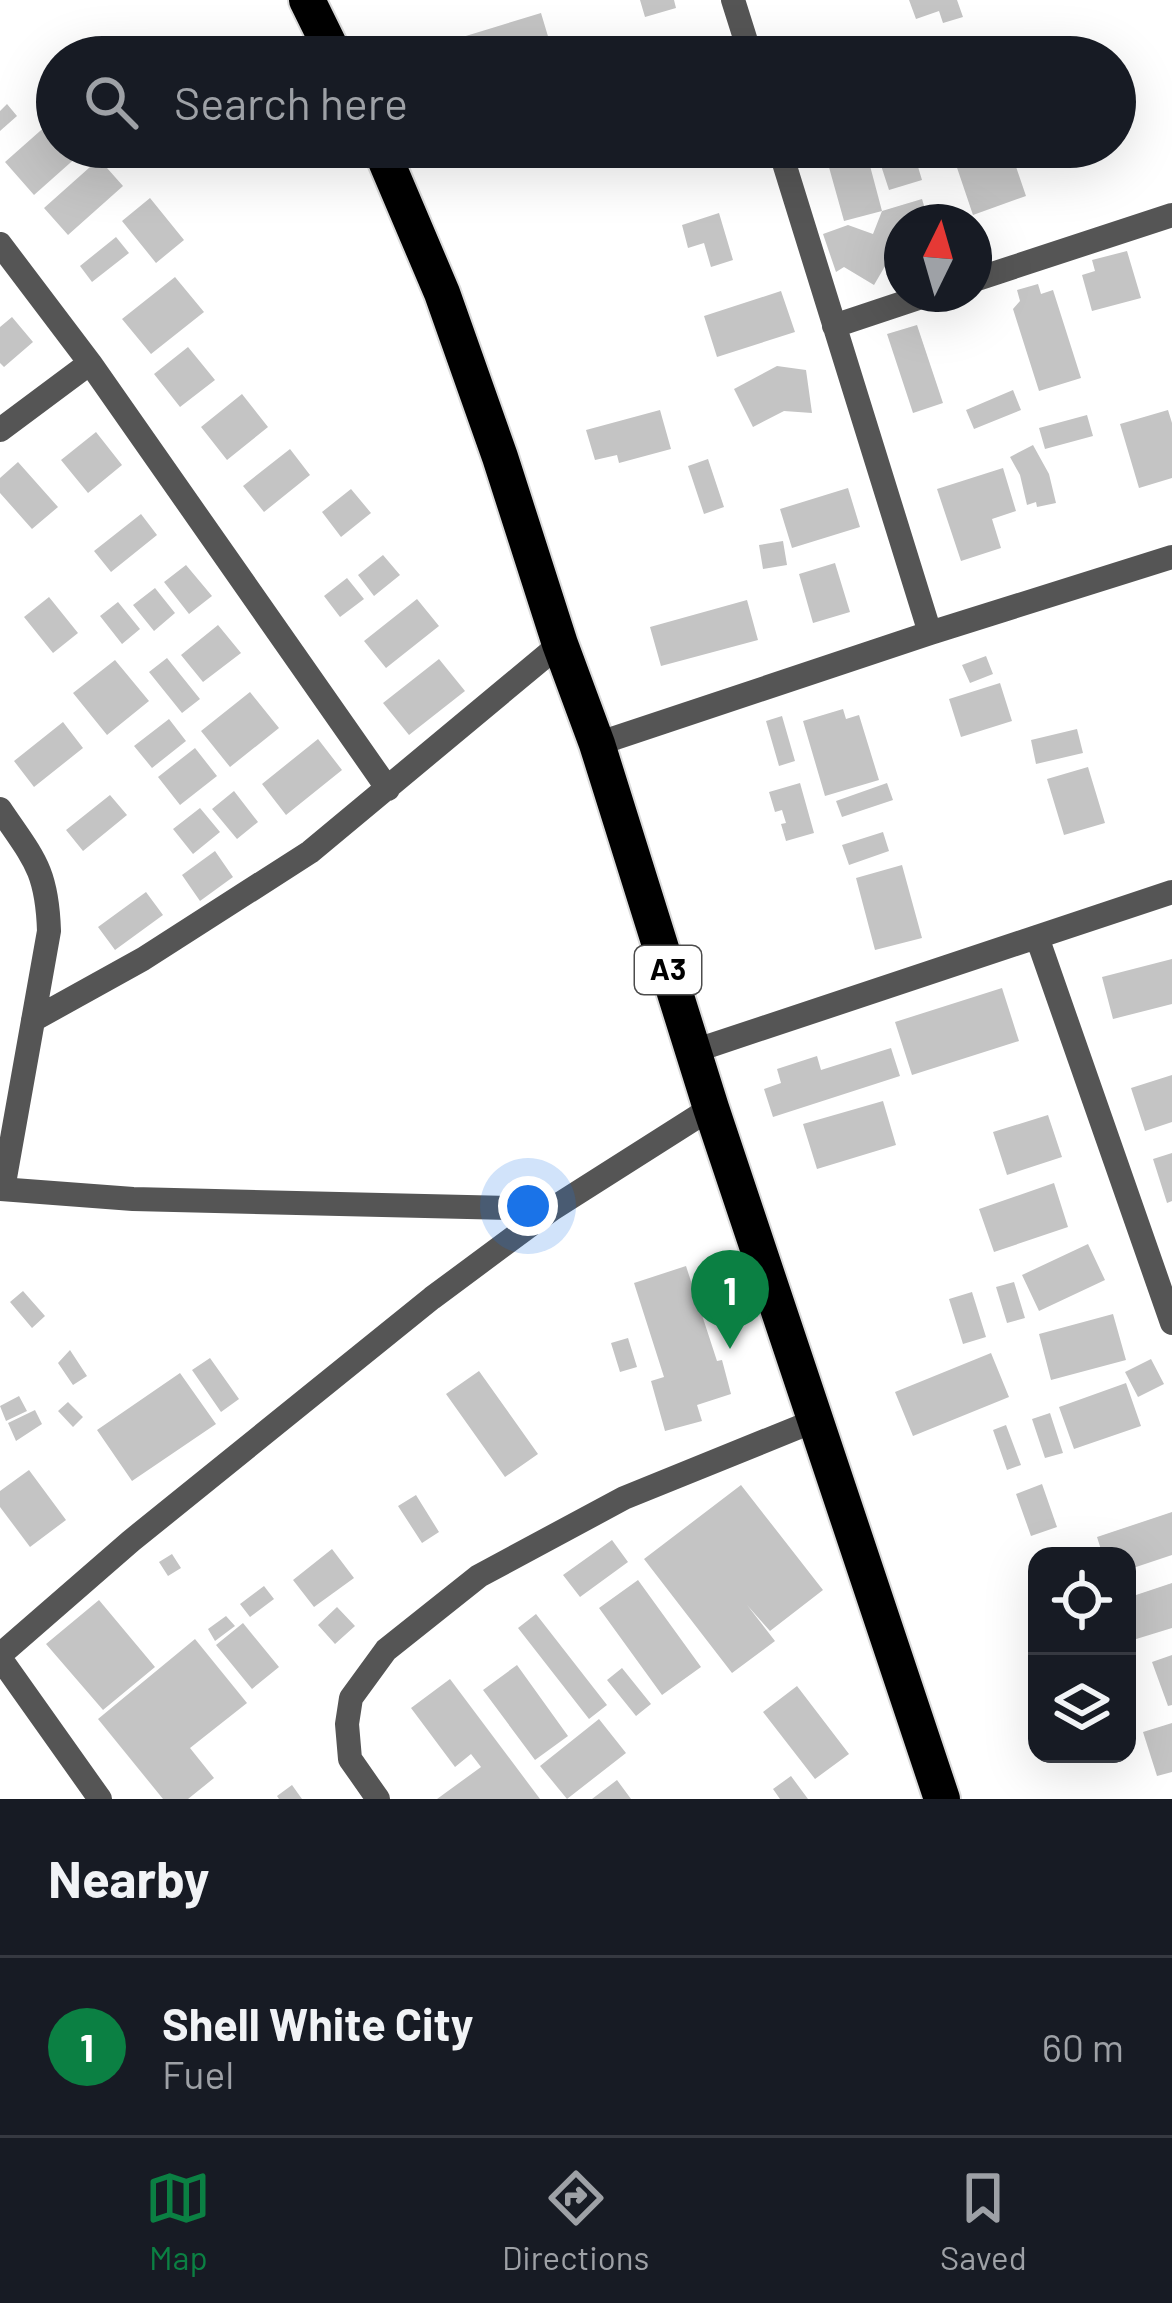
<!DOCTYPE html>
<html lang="en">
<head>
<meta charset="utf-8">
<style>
	:root { --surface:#171b24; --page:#20242c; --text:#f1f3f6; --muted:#9ea1a6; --line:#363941; --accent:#0b8043 }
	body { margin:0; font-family:Barlow,sans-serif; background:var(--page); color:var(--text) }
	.controls { position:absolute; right:36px; bottom:36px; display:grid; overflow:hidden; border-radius:24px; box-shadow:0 12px 48px #0002 }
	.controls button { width:108px; height:108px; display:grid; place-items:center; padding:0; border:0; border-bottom:3px solid var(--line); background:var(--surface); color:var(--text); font:60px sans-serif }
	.compass { position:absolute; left:884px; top:204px; width:108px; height:108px; border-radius:50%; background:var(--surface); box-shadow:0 12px 48px #0002; rotate:5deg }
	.you { position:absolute; left:528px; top:1206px; width:42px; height:42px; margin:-30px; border:9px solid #fff; border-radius:50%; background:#1a73e8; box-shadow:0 0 0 18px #1a73e833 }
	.badge { display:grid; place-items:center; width:78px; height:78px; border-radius:50%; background:var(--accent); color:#fff; font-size:39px; font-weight:700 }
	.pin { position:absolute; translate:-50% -99px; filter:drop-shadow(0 3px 6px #0008) }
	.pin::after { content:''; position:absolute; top:63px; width:42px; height:36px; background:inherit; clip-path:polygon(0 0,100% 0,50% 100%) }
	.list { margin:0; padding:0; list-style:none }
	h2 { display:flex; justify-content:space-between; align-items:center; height:156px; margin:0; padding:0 48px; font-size:51px }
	h2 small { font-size:39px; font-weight:400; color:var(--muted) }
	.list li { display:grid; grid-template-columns:78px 1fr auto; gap:36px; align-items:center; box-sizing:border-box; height:180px; padding:0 48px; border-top:3px solid var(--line) }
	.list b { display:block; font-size:45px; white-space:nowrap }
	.list p { margin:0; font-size:39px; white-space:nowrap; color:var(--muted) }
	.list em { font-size:39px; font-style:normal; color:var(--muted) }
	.icon { flex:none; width:66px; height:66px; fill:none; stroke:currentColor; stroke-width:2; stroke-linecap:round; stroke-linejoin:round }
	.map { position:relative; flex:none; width:1172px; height:1799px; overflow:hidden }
	.search { position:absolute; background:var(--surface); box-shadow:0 12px 48px #0002; left:36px; right:36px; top:36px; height:132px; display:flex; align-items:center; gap:30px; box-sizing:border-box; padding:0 42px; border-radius:66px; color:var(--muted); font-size:45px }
	.sheet { height:336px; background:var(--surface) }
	nav { display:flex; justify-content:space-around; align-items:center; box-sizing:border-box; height:168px; border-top:3px solid var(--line); background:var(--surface); font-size:33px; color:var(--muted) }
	nav a { display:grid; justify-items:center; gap:6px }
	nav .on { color:var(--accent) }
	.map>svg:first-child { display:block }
	.building { fill:#c4c4c4 }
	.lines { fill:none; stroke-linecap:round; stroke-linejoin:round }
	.highway-casing { stroke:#dbdbdb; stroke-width:40 }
	.street { stroke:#555; stroke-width:24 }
	.highway { stroke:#000; stroke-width:36 }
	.labels { text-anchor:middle; stroke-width:9; stroke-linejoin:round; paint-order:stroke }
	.shield { fill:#fff; stroke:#4c4c4c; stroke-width:3 }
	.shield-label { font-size:30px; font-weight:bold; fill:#000 }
</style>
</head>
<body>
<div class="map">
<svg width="1172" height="1799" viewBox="0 0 1172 1799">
	<rect width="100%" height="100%" fill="#fff"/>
	<path class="building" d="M640 0H674L676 8 645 17Z
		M909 0H957L963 17 943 23 939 11 916 19Z
		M541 13 553 53 538 57H461L456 39Z
		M970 36 977 57H920L919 51Z
		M7 104 17 116 0 131V111Z
		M57 116V147H88L34 195 5 162Z
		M847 147H865L882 211 844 221 825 153Z
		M875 147H912L922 180 889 190Z
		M950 147H992L998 163 1013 158 1026 196 973 215Z
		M99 159 123 186 68 235 44 208Z
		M150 198 184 240 156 263 122 221Z
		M922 199 929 222H902V270L888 261 874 285 844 267 836 272 823 234 848 225 873 234 882 211Z
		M719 213 733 260 711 267 704 243 688 248 682 225Z
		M116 237 129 253 92 282 80 266Z
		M1127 251 1141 298 1092 311 1082 275 1095 271 1092 260Z
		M175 277 204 312 151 354 122 319Z
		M1038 284 1041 294 1053 290 1081 378 1039 391 1013 309 1020 301 1017 290Z
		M781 291 795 332 717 357 704 316Z
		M12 317 33 342 4 367 0 363V327Z
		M917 325 943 403 913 413 887 334Z
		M188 347 215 380 180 407 154 374Z
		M777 366 806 370 812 413 784 411 753 427 734 389Z
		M1013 390 1021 410 974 429 966 410Z
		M242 394 268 427 227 460 201 427Z
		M660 410 671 449 619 463 617 455 595 460 586 430Z
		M1168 410 1172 423V478L1139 488 1120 424Z
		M1087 415 1093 436 1045 449 1039 428Z
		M96 432 122 465 88 493 61 460Z
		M1033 445 1049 474 1056 503 1037 507 1036 502 1027 505 1020 475 1010 457Z
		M290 449 310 475 264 512 243 486Z
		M708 459 724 507 704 514 688 466Z
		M18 462 58 507 32 529 0 493V478Z
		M1003 468 1016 511 992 519 1001 548 961 561 937 489Z
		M848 488 860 527 792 548 780 509Z
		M351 489 371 513 341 537 322 512Z
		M141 514 157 535 111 572 94 551Z
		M783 541 787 565 763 569 759 545Z
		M383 555 400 575 374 596 358 575Z
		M835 563 850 612 813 623 799 574Z
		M186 565 212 596 189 614 164 582Z
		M347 578 364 599 340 617 324 596Z
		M155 588 175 613 154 631 133 605Z
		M49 597 78 633 53 653 24 617Z
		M417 599 439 626 386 668 364 641Z
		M747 600 758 640 661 666 650 627Z
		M118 602 140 629 122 644 100 616Z
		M218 625 241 653 203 682 181 655Z
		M986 656 993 674 970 683 962 665Z
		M167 658 200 699 182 713 149 672Z
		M439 659 465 691 409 735 383 703Z
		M115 660 149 701 107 735 73 693Z
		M1000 683 1012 721 961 737 949 699Z
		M250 692 279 728 230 767 201 731Z
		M843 709 846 719 859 715 879 780 825 796 803 721Z
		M782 716 795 761 779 766 766 721Z
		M169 719 186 741 152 768 134 746Z
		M63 722 83 748 34 787 14 761Z
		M1077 729 1083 753 1036 764 1031 740Z
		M318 739 342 770 286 815 262 784Z
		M195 748 217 776 180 805 158 777Z
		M1088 767 1105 823 1064 835 1047 779Z
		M800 783 814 833 786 841 781 824 786 823 782 810 775 812 769 792Z
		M887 783 893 800 842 817 836 801Z
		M234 791 258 822 237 839 212 809Z
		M110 795 127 815 83 851 66 830Z
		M200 808 220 832 193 854 173 829Z
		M883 832 889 851 849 865 842 845Z
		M215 851 233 877 200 901 182 875Z
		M902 865 922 938 875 950 856 878Z
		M146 892 163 915 115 950 98 927Z
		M1172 959V1004L1113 1019 1102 977Z
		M1002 988 1019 1041 912 1075 895 1022Z
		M891 1048 900 1076 773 1117 764 1089 781 1083 777 1069 817 1056 821 1070Z
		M1172 1075V1122L1145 1131 1131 1088Z
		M883 1101 896 1145 817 1169 803 1124Z
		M1048 1115 1062 1157 1007 1175 993 1132Z
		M1172 1153V1201L1167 1203 1153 1159Z
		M1054 1183 1068 1227 994 1252 979 1209Z
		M1088 1244 1105 1280 1039 1311 1022 1275Z
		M686 1266 717 1361 722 1360 731 1394 697 1405 702 1421 665 1431 651 1381 664 1377 634 1283Z
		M1014 1282 1025 1318 1007 1323 996 1287Z
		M23 1291 45 1316 32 1328 10 1302Z
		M972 1292 986 1337 963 1344 949 1299Z
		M1113 1314 1126 1360 1051 1380 1039 1334Z
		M628 1338 637 1367 620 1372 611 1343Z
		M70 1350 87 1376 73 1385 58 1363Z
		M991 1353 1009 1397 913 1436 895 1392Z
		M210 1358 239 1399 221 1412 192 1370Z
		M1151 1359 1164 1384 1138 1397 1125 1372Z
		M479 1371 538 1454 505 1477 446 1394Z
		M180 1373 216 1424 132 1481 97 1430Z
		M1126 1383 1141 1426 1074 1449 1059 1407Z
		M19 1396 27 1411 6 1421 0 1406Z
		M68 1402 83 1417 73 1427 58 1411Z
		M35 1410 42 1424 16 1441 8 1423Z
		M1050 1413 1063 1453 1045 1458 1032 1419Z
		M1006 1425 1021 1465 1007 1470 993 1430Z
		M29 1470 66 1520 30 1547 0 1507V1491Z
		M1042 1484 1057 1527 1031 1536 1016 1494Z
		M741 1485 823 1590 770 1631 747 1605 775 1641 732 1673 644 1559Z
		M416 1495 439 1532 422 1543 398 1506Z
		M1172 1512V1555L1127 1570V1556H1103L1097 1537Z
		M612 1540 628 1562 580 1597 563 1575Z
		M332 1549 354 1578 314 1607 293 1580Z
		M172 1554 181 1568 168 1576 159 1562Z
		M638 1580 701 1667 662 1695 599 1608Z
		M1172 1583V1628L1133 1640 1127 1622V1598Z
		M264 1586 274 1599 250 1617 240 1604Z
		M99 1600 155 1667 103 1710 46 1644Z
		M337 1607 355 1626 335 1644 318 1625Z
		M536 1614 607 1705 589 1719 518 1628Z
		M226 1616 235 1626 215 1641 208 1629Z
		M243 1623 279 1667 252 1689 216 1645Z
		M195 1639 247 1703 190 1748 214 1778 188 1799H163L98 1719Z
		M1172 1655V1705L1168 1706 1152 1662Z
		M517 1665 568 1736 535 1760 483 1690Z
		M622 1668 651 1704 636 1716 607 1680Z
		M450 1679 540 1799H437L481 1767 471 1754 455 1767 411 1708Z
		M797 1686 849 1754 815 1779 763 1712Z
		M599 1719 626 1753 567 1799 540 1766Z
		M1172 1723V1772L1157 1776 1143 1732Z
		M791 1776 808 1799H780L773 1789Z
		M617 1780 631 1799H592Z
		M292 1785 302 1799H279L277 1796Z"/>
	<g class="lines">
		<g class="highway-casing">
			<path id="highway" d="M307 0 335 57
				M380 147 442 293 500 457 560 644 597 744 711 1108 942 1799"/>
		</g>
		<path class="street" d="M733 0 751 57
			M779 147 930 633
			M0 244 90 363 388 789
			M974 280 1172 215
			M834 326 930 294
			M0 430 90 363
			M597 744 930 633 1172 557
			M0 809C33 858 47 869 49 931L3 1189
			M1037 937 1172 1323
			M33 1020 143 959 310 852 560 644
			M694 1051 1172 892
			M0 1189 133 1199 552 1209
			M0 1655 131 1541 432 1298 552 1209 711 1108
			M0 1658 100 1799
			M378 1799 350 1759 347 1724 351 1698 386 1650 479 1576 624 1498 814 1421"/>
		<use href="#highway" class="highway"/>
	</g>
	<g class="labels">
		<rect class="shield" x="635" y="946" width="66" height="48" rx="9"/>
		<g class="shield-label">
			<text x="668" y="980">A3</text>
		</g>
	</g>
</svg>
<div class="controls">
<button><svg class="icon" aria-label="locate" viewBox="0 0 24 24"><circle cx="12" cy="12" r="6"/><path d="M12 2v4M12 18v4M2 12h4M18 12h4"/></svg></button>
<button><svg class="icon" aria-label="layers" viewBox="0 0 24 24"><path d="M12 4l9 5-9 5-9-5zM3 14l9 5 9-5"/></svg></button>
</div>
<svg class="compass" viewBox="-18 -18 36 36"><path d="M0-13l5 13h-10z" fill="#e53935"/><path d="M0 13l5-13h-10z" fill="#9ea1a6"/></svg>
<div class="you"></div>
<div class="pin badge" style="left:730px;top:1349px">1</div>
<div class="search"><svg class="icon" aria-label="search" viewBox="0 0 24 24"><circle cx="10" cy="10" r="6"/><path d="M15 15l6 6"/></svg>Search here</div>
</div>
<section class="sheet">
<h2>Nearby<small></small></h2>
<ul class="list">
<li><span class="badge">1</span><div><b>Shell White City</b><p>Fuel</p></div><em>60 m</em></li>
</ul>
</section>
<nav>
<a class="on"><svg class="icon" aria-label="map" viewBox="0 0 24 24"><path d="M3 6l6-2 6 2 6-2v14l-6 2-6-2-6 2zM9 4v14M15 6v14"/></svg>Map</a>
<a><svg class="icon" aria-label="directions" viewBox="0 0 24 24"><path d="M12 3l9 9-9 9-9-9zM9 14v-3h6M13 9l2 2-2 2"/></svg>Directions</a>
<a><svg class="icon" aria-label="saved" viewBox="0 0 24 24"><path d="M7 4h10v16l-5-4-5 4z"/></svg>Saved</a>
</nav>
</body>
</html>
